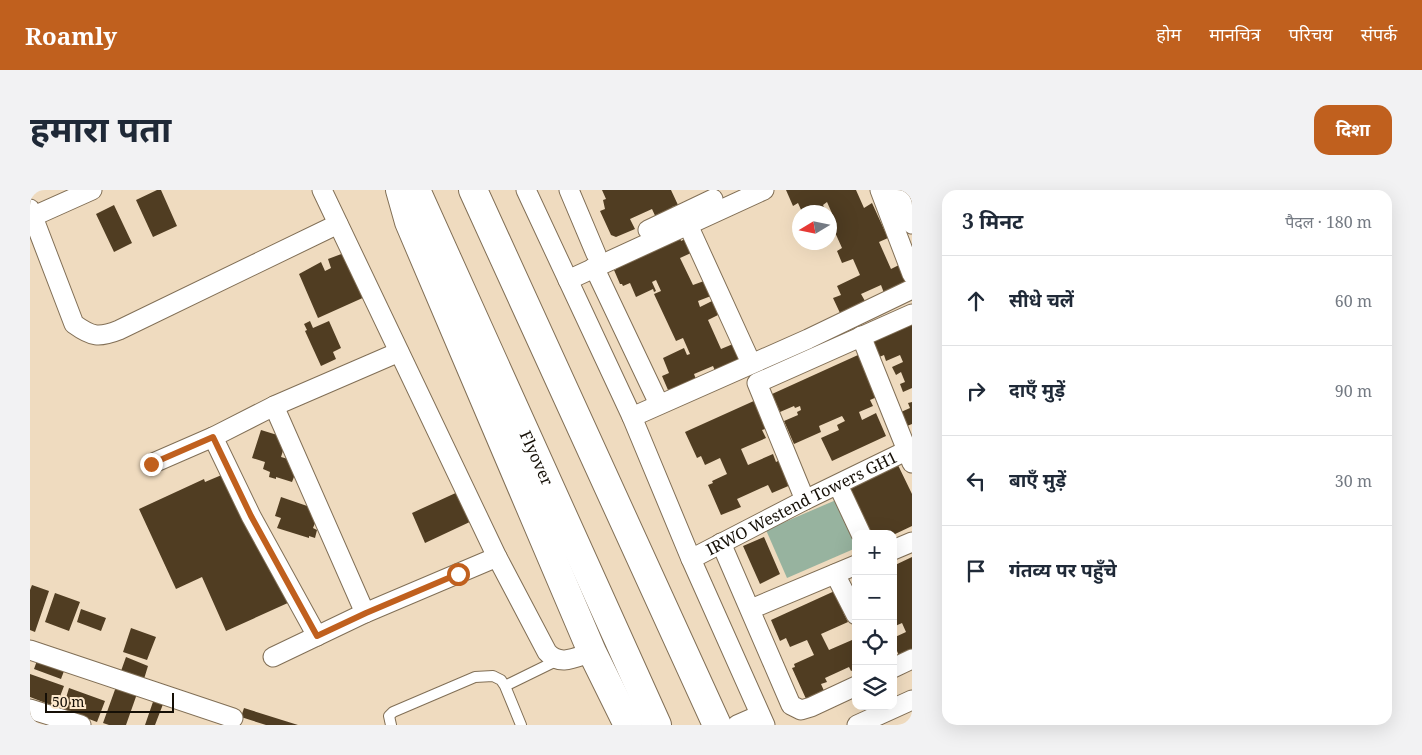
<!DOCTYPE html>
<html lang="hi">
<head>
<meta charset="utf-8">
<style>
	:root { --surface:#fff; --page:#f2f2f3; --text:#1f2937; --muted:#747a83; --line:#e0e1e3; --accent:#c0601e }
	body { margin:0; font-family:"Noto Serif","Noto Sans Devanagari",serif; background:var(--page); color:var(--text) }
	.controls { position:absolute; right:15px; bottom:15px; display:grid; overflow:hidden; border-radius:10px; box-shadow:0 5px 20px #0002 }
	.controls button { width:45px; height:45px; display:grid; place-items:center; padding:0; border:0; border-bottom:1px solid var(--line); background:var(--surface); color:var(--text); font:25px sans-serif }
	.compass { position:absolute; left:762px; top:15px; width:45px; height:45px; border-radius:50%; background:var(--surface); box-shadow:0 5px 20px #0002; rotate:260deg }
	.scale { position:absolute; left:15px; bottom:12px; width:129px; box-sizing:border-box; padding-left:5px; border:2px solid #150f06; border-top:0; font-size:14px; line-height:18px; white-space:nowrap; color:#150f06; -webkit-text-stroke:4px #fde8cc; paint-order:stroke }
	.stop { position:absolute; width:15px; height:15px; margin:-11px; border:4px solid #c0601e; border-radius:50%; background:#fff }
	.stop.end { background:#c0601e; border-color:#fff; box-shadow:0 1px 5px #0008 }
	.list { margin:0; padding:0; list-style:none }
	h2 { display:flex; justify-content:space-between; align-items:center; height:65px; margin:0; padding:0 20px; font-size:21px }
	h2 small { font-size:16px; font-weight:400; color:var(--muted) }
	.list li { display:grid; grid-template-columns:32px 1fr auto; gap:15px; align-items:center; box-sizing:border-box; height:90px; padding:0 20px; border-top:1px solid var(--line) }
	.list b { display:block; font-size:19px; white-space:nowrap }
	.list em { font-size:16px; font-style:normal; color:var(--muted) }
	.icon { flex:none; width:28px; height:28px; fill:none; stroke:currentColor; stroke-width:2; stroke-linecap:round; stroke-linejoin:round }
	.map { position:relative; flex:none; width:882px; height:535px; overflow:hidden; border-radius:15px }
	header { display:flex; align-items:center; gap:30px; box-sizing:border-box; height:70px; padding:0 25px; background:var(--accent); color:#fff }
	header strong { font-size:24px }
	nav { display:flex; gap:28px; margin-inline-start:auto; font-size:18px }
	.intro { display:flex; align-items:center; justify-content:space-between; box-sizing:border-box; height:120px; padding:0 30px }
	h1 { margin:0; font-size:35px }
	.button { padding:12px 22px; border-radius:15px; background:var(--accent); color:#fff; font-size:18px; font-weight:700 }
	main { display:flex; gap:30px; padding:0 30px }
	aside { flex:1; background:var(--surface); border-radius:15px; box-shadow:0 5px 20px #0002 }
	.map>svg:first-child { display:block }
	.green { fill:#97b39f }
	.building { fill:#503d22 }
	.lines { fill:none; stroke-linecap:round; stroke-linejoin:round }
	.lane-casing { stroke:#816f56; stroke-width:12 }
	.street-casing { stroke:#816f56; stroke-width:21 }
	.secondary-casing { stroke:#816f56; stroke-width:30 }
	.lane { stroke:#fff; stroke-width:10 }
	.street { stroke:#fff; stroke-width:19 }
	.secondary { stroke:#fff; stroke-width:28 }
	.route { stroke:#c0601e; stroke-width:6 }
	.labels { text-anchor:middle; stroke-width:5; stroke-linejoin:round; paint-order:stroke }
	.street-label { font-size:16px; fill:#150f06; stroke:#fde8cc }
</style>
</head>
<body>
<header>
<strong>Roamly</strong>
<nav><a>होम</a><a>मानचित्र</a><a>परिचय</a><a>संपर्क</a></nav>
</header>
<div class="intro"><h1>हमारा पता</h1><a class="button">दिशा</a></div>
<main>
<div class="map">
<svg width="882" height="535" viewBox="0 0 882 535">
	<rect width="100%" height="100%" fill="#efdbbf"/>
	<path class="green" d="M806 310 826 355V358L757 388 736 340Z"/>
	<path class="building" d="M127 0H131L147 36 123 47 106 10Z
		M572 0H641L648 15 642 17 644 22 627 30 622 19 600 29 605 39 586 47 581 45 570 21 575 19 573 10 576 9Z
		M756 0H826L834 18 842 13 858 48 849 52 861 79 869 75 877 93 854 103 851 95 831 104 835 111 810 123 803 108 811 105 807 96 830 85 823 69 812 73 807 61 812 58 803 38 799 39V30L804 28 797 12 793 15 795 19 787 22H772L768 13 763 16Z
		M84 15 102 53 84 62 66 24Z
		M650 48 651 51 655 49 661 63 650 68 663 95 674 91 681 106 668 111 670 117 682 111 688 125 678 130 691 159 703 154 711 172 686 183 683 176 664 184 667 192 654 197 653 194 638 200 632 186 639 183 633 168 654 158 657 165 660 164 653 148 646 151 624 104 631 101 626 90 622 92 626 101 624 102 623 99 606 107 600 93 593 96 592 94H590L584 80H586L585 77Z
		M314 63 337 106 288 128 269 84 291 72 295 81 301 78 298 69Z
		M280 131 283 138 299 131 311 158 303 162 306 169 291 176 275 141 277 140 274 134Z
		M882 134V198L873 202 870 194 875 192 871 182 866 185 862 177 873 172 870 165 856 171 854 165 847 168 841 152Z
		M828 165 847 207 840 210 843 216 829 222 832 230 846 223 856 246 802 271 791 248 809 240 807 235 815 231 812 226 789 236 791 242 764 254 754 231 768 225 767 222 771 220 770 216 765 218 764 216 750 222 742 204Z
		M726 210 738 238 732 240 736 248 711 259 718 275 743 264 746 272 752 269 763 294 742 303 738 295 707 309 711 317 691 325 678 295 683 293 682 291 697 284 690 268 675 275 671 266 667 268 655 242Z
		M882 212V234L877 236 871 222 880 218 878 213Z
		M231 240 257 248 251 267 265 271 267 279 262 292 246 287V289L239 287 240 282 233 279 235 272 222 268Z
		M866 271 882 304V336L863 345 837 344 815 297Z
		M194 284 260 412 196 441 172 387 146 399 109 319 174 289 175 292Z
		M430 301 444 330 395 353 382 323Z
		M251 307 283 318 281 326 287 328 283 338 287 340 285 348 279 346V348L247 338 251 328 245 326Z
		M734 347 750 384 730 394 713 356Z
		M882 367V465L871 470 863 452V448L876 442 872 433 863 437V376Z
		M2 395 19 401 5 442 0 440V400Z
		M809 399 818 420 813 422 818 432 791 444 799 460 822 450 826 457V479L821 481 819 477 795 488 797 492 791 494 795 503 777 511 762 478 765 477 764 474 784 465 777 450 760 457 756 448 750 451 741 430Z
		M25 403 50 412 39 441 15 432Z
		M51 419 76 428 71 441 47 432Z
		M101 438 126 447 117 470 93 462Z
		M9 465 37 473 31 489 4 479Z
		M96 467 118 476 114 489 91 481Z
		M0 484 34 496 26 517 0 507Z
		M87 494 108 501 96 535H79L73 533Z
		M39 498 75 511 67 532 40 522 39 524 32 521Z
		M125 506 135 509 125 535H115Z
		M214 518 268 535H236L211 527Z"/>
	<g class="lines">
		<g class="lane-casing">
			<path id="lane" d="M475 496 528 470
				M361 535 359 526 363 522 445 487 463 486 471 490 475 496 491 535"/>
		</g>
		<g class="street-casing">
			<g id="street">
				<path d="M292 0 467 367 517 462C530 477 546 467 562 462"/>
				<path d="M496 0 602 227 661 369 735 535"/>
				<path d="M539 0 566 64"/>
				<path d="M850 0 882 84"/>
				<path d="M866 0 882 34"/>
				<path d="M0 19 44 134C62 147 69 148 89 140L308 34"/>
				<path d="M4 26 62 0"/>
				<path d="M658 35 721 173"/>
				<path d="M618 40 683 9"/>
				<path d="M564 77 629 214"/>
				<path d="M538 90 734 0"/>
				<path d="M831 146 882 273"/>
				<path d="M244 216 335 423"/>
				<path d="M602 227 778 149 882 99"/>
				<path d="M183 247 221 326 287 446"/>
				<path d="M121 274 183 247 244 216 369 162"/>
				<path d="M808 295 831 344"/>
				<path d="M775 310 727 193 882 124"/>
				<path d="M691 353 761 515 771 520 781 517 826 496"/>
				<path d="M863 360 882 352"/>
				<path id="s1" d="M661 369 775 310 882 258"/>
				<path d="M805 384 826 425"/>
				<path d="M721 419 826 375"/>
				<path d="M0 460 203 528"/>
				<path d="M243 467 335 423 467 367"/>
				<path d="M863 478 882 469"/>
				<path d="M0 519 51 535"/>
				<path d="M707 535 730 525"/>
				<path d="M827 535 882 510"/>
			</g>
		</g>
		<g class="secondary-casing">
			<g id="secondary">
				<path d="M370 0 379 32 562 462 598 535"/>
				<path id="s2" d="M386 0 627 535"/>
				<path d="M443 0 687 535"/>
			</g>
		</g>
		<use href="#lane" class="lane"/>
		<use href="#street" class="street"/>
		<use href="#secondary" class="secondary"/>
	</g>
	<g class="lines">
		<path class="route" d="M121 274 183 247 221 326 287 446 336 423 428 384"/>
	</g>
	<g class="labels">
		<g class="street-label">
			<text dy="6" stroke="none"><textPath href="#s2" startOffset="294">Flyover</textPath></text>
			<text dy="6" stroke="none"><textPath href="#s1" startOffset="124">IRWO Westend Towers GH1</textPath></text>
		</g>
	</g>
</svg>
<div class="controls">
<button>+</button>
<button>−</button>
<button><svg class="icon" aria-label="locate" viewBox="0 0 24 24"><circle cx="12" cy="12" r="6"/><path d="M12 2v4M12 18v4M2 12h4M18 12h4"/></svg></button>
<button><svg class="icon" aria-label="layers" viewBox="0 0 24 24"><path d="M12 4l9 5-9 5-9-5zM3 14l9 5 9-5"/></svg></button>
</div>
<svg class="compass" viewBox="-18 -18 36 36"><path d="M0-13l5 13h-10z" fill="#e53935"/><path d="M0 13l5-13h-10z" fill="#747a83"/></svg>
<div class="scale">50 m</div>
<div class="stop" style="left:428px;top:384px"></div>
<div class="stop end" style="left:121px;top:274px"></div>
</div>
<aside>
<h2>3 मिनट<small>पैदल · 180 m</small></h2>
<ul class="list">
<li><svg class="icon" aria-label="ahead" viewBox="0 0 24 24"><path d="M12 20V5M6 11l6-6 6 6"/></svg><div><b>सीधे चलें</b></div><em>60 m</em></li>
<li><svg class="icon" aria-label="right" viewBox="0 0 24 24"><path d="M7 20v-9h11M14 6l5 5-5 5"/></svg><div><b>दाएँ मुड़ें</b></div><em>90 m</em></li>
<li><svg class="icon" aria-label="left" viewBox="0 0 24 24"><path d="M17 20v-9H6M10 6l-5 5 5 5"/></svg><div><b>बाएँ मुड़ें</b></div><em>30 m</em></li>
<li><svg class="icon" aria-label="arrive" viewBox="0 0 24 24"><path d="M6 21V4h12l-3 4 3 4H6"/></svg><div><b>गंतव्य पर पहुँचे</b></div></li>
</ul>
</aside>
</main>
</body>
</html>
